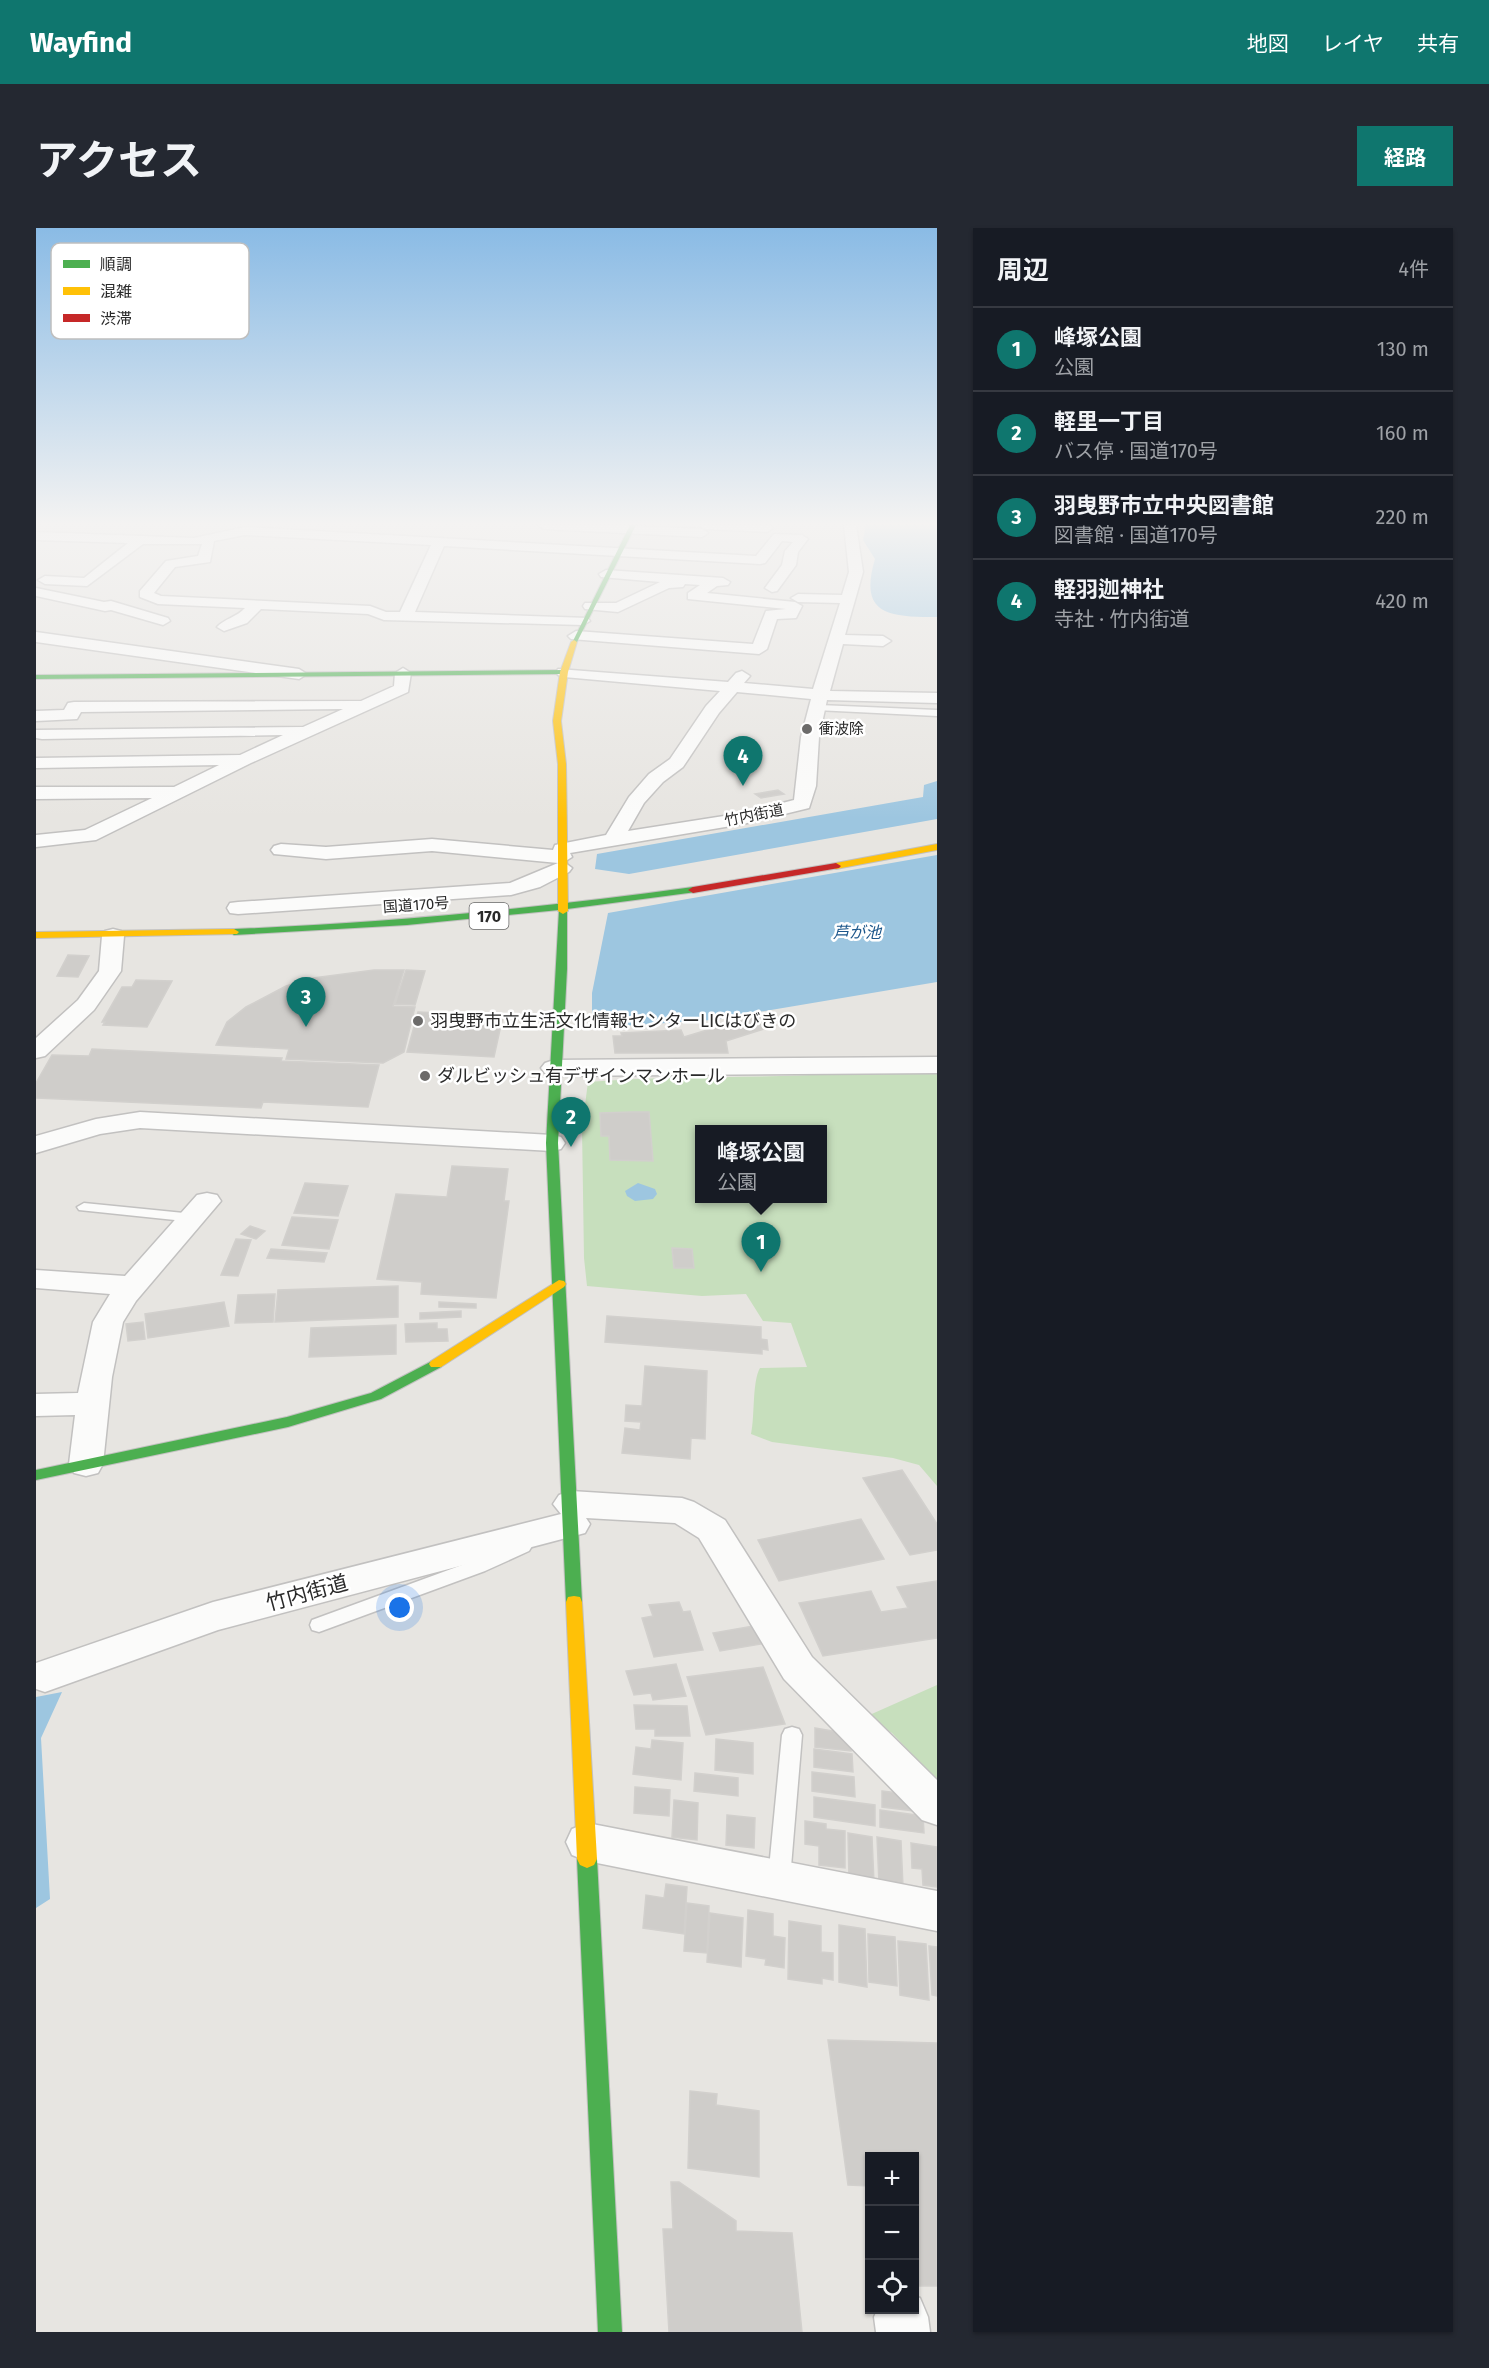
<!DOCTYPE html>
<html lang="ja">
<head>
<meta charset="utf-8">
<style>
	:root { --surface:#171b24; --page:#242831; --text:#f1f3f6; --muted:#9ea1a6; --line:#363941; --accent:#0f766e }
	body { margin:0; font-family:"Fira Sans","Noto Sans JP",sans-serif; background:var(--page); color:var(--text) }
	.controls { position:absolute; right:18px; bottom:18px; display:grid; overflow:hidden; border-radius:0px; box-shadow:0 2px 4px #0004 }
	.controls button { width:54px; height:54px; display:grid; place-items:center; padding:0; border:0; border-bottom:2px solid var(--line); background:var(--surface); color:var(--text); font:30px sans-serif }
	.you { position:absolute; left:364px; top:1380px; width:21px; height:21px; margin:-15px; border:4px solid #fff; border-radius:50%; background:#1a73e8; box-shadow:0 0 0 9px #1a73e833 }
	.badge { display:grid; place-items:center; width:39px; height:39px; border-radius:50%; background:var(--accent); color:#fff; font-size:20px; font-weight:700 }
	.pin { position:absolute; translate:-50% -50px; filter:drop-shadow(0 2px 3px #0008) }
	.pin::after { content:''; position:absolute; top:32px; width:21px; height:18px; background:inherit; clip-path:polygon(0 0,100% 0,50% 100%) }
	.popup { position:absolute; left:659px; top:897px; width:132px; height:78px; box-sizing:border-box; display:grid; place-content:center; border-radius:0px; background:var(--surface); filter:drop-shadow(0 2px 4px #0005); font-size:20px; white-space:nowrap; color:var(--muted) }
	.popup b { font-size:22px; color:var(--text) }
	.popup::after { content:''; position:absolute; left:50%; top:100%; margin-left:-12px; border:12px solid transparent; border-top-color:var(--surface) }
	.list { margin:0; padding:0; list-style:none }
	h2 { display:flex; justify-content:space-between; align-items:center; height:78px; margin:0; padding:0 24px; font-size:26px }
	h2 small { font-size:20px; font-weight:400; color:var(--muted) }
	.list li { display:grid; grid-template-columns:39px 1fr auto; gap:18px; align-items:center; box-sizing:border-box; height:84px; padding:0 24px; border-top:2px solid var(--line) }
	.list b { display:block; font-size:22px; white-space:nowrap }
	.list p { margin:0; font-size:20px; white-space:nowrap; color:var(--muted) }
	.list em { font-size:20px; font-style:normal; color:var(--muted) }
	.icon { flex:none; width:33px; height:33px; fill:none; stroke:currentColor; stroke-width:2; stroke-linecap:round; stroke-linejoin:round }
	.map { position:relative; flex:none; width:901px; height:2104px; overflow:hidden; border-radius:0px }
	header { display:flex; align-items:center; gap:36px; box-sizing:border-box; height:84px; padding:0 30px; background:var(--accent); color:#fff }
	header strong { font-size:28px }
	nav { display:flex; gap:33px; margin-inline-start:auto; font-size:21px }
	.intro { display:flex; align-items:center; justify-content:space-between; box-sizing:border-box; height:144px; padding:0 36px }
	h1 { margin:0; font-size:42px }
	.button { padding:15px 27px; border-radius:0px; background:var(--accent); color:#fff; font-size:21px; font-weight:700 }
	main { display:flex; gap:36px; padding:0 36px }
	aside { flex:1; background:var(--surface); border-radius:0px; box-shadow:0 2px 4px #0004 }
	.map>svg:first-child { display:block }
	.green { fill:#c7dfbd; fill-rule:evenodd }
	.water { fill:#9dc6e0 }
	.building { fill:#cfcdca; stroke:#d2d0cd; stroke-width:1.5 }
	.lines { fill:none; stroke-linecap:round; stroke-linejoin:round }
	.lane-casing { stroke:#c2c1c0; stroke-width:3 }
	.street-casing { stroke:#c2c1c0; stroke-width:3 }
	.fast-casing { stroke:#c2c1c0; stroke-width:2 }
	.slow-casing { stroke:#c2c1c0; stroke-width:2 }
	.jam-casing { stroke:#c2c1c0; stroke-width:2 }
	.lane { fill:#fbfbfa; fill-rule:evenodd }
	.street { fill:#fbfbfa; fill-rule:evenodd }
	.fast { fill:#4caf50; fill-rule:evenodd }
	.slow { fill:#ffc107; fill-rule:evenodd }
	.jam { fill:#c62828; fill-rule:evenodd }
	.poi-dot { fill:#6c6b6a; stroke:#fff; stroke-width:2 }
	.labels { text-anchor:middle; stroke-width:5; stroke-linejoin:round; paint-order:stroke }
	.far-poi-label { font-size:15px; fill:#2a2a2a; stroke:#fff; text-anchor:start }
	.far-street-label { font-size:15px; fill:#2a2a2a; stroke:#fff }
	.shield { fill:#fff; stroke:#6a6a6a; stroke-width:1.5 }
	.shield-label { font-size:16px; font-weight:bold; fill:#2a2a2a }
	.far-water-label { font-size:16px; font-style:italic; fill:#1d578b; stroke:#fff }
	.poi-label { font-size:18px; fill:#2a2a2a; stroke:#fff; text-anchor:start }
	.near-street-label { font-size:21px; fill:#2a2a2a; stroke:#fff }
	.key { fill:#fff; stroke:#bfbfbf; stroke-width:1.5 }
	.key-label { font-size:16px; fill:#2a2a2a }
</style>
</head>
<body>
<header>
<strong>Wayfind</strong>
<nav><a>地図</a><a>レイヤ</a><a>共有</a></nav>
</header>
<div class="intro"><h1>アクセス</h1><a class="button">経路</a></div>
<main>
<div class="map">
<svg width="901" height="2104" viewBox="0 0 901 2104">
	<rect width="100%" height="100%" fill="#e7e5e1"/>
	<path class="green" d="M838 843 901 844V1258L883 1237 857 1230 736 1214 715 1206C719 1188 716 1154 724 1140L771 1139 755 1095 727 1093 710 1066 666 1068 551 1058 548 1030 546 900 552 854C647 846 743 852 838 843ZM664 902H786V970H664Z
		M901 1457V1553L856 1505 829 1489Z"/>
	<path class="water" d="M830 297H899L901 299V389C854 389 822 388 839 331L827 312Z
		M901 553V591L593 646 559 641 561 626 887 569 888 557Z
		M901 627V754L675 792 556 800V765L572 685Z
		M602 955 619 961 621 966 617 971 599 973 591 968 589 963Z
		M26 1464 5 1510 14 1671 0 1680V1469Z"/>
	<path class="building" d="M742 562 748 566 725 570 719 566Z
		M32 727 53 728 42 749 21 748Z
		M338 742H368L357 778 379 779 368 824 347 835 250 831 253 821 180 817 191 794 210 779 250 758 277 750Z
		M370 742 389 743 379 777 359 776Z
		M100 752 136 753 111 799 67 797 69 794H66L86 759H96Z
		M382 784 467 788 458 829 371 824Z
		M724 786 740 797 690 813 692 825H579L577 808H586L585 805 645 802 648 809Z
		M56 821 246 830 245 833 343 837 332 879 227 874 225 880 0 870V855L16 827 53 828Z
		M595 884H613L617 933 574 932 573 908H565L564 885Z
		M416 938 472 941 468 973H473L460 1070 385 1066 386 1054 341 1051 360 966 411 969Z
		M269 955 312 958 302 988 258 985Z
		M256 989 302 992 293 1021 246 1017Z
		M214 998 229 1003 220 1011 205 1006Z
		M200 1011 215 1012 202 1048 185 1047Z
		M636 1020 656 1021 658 1040H638Z
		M235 1021 291 1025 288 1034 231 1030Z
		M362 1058V1089L239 1094 242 1062Z
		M239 1066 237 1094 199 1095 202 1067Z
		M188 1074 193 1098 112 1110 109 1086Z
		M403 1074 440 1076V1080L403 1079Z
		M425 1083V1089L384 1091V1085Z
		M571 1088 725 1099V1111L731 1112 732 1122 726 1121V1126L569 1114Z
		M107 1094 109 1111 92 1113 90 1096Z
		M401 1095V1101H411L412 1113 370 1114 369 1096Z
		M360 1097V1126L273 1129 275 1100Z
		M609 1138 671 1143 669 1211 655 1210 654 1231 586 1225 589 1200 604 1202 605 1194 589 1193 590 1177 606 1178Z
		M866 1242 901 1296V1322L874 1327 827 1250Z
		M825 1291 848 1331 743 1353 722 1312Z
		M901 1353V1410L787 1428 763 1375 835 1363 845 1384 872 1380 861 1359Z
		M643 1374 647 1384 654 1383 667 1422 618 1429 606 1390 617 1388 613 1377Z
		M717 1398 725 1416 684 1423 677 1405Z
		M640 1436 650 1468 617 1472 615 1465 598 1467 590 1443Z
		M727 1439 749 1496 670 1507 651 1449Z
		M598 1477 651 1478 654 1508H619V1501H600Z
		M779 1500 802 1504V1507L815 1509V1523L779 1519Z
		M680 1511 717 1515V1546L679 1542Z
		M616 1512 647 1515 645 1552 597 1546 600 1519 615 1521Z
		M778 1521 816 1526 817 1544 778 1539Z
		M776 1544 818 1549 819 1569 776 1563Z
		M659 1545 702 1550V1568L658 1563Z
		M599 1559 634 1562 633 1588 598 1585Z
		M846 1563 871 1566 879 1583 846 1579Z
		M778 1569 839 1577V1598L778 1589Z
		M638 1572 662 1575 661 1612 636 1609Z
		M844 1582 887 1588 888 1605 844 1599Z
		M691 1587 719 1590 718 1620 690 1617Z
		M769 1593 790 1596V1601L809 1603V1640L783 1637V1618L769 1616Z
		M812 1605 836 1609 838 1655 813 1651Z
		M841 1609 865 1613 867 1659 843 1655Z
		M875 1615 901 1619V1659L887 1657 886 1641 876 1640Z
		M630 1656 651 1659 648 1706 607 1700 610 1667 628 1670Z
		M651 1675 673 1678 671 1725 648 1723Z
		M712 1682 737 1686V1708L749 1710 748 1740 729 1737 730 1731 710 1728Z
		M674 1685 707 1690 705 1739 671 1734Z
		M753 1693 785 1698V1724L797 1725V1752L786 1750V1756L752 1751Z
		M803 1697 829 1701 831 1759 803 1754Z
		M832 1706 859 1709 861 1758 833 1754Z
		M862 1713 890 1716 893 1772 864 1767Z
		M893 1718 901 1719V1768L896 1767Z
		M792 1812 901 1815V2058H878V1928H834V1958L812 1957Z
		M654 1863 681 1866 680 1877 723 1883V1949L652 1940Z
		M635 1954H643L700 1993V2003L756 2005 766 2104H633L627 2001H637Z"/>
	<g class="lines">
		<g class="lane-casing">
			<path id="lane" d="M783 477 901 482V488L780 482V478Z
				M48 975 158 986 165 990 158 994 43 982 41 979Z
				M487 1311 493 1313 496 1318 493 1323 449 1343 283 1404 276 1402 274 1397 276 1392 437 1333Z
				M756 1499 763 1501 766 1507 754 1651 751 1658 743 1661 735 1658 732 1651 746 1507 749 1501Z"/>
		</g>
		<g class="street-casing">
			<path id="street" d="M502 297H577L666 301 672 305 666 309 508 301Z
				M663 297H733L737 300 731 304 669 301Z
				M808 297H820L827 344 809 407 847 408 855 413 847 418 807 416 794 463 901 465V475L791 472 783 509 780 558 773 580 707 596 534 625 536 629 528 634 536 640 533 644 504 659 475 667 202 686 194 685 191 680 194 675 202 674 474 655 522 635 396 623 290 631 238 626 235 622 238 618 245 616 290 619 396 611 517 622 519 617 570 607 593 569 613 546 634 531 670 478 684 463 528 449 522 447 520 444 522 441 692 454 700 445 706 443 714 448 708 455 777 461 804 375 762 374 755 370 762 366 806 367 813 344ZM701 464 775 471 765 509 758 572 707 585 592 603 608 575 627 554 647 539 683 485Z
				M209 299 720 328 738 306 766 307 772 311 762 324 760 337 741 363 736 364 729 360 746 337 749 323 757 314 746 313 729 335 724 336 408 318 379 384 552 390 554 393 547 397 348 392 332 386 225 381 211 395 188 403 181 399C188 391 201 389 209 380L122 376 104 369V363L130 333 162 328 166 316H107L51 358 9 356 2 352 9 348 48 350 92 315 0 312V304L158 310ZM209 307 395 317 364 384H350L334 378 125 368 118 365 139 339 174 334 178 313Z
				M570 342 687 350 694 354 692 357 681 358 671 365 759 374 766 378 760 390 741 391 731 421 723 426 535 411 532 408 540 403 717 416 730 383 750 381 652 371V365L664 357 649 356 647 359 633 360 582 384 549 381 547 378 549 375H580L624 354 565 349 563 346Z
				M0 360 68 374 75 373 132 390 134 393 127 397 75 382 69 383 0 368Z
				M0 404 263 441 271 446 263 451 0 414Z
				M367 440 375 445 372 464 215 535 60 612 0 619V607L49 602 116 570 0 571V559H138L183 537 0 540V530L204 527 247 507 6 511 0 510V502L267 499 307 481 45 484 41 491 0 493V483L28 482 32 475 38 474 325 473 358 458 359 445Z
				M77 701 85 703 88 708 85 743 58 782 9 828 0 830V810L42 772 63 743 66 708 69 703Z
				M901 829V845L518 848 509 845 505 840 509 835 518 832Z
				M104 884 516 907 525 909 529 915 525 921 516 923 104 900 64 906 0 925V908L60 891Z
				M171 965 181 967 185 973 100 1073 87 1094 76 1149 67 1236 62 1245 50 1248 38 1245 33 1236 39 1187 0 1188V1166L42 1165 57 1094 74 1066 0 1060V1042L89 1048 161 967Z
				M535 1263 646 1270 658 1274 689 1292 776 1429 901 1552V1597L886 1592 748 1451 663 1310 639 1295 550 1290 554 1296 549 1305 182 1402 9 1464 0 1461V1435L177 1374 525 1286 517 1276 523 1267Z
				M551 1595 901 1663V1703L551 1633 536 1627 530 1614 536 1601Z
				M878 2068 884 2070 892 2089 894 2104H840L838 2089 841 2082H878Z"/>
		</g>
		<g class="fast-casing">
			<path id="fast" d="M594 297H600L541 414 536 415Z
				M531 442V446H528L0 451V447Z
				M657 659 660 660V664L531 681V741L522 915 546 1374 544 1379 538 1380 532 1379 530 1374 510 915 523 682 371 697 198 707 193 704 198 701C352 695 504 680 657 659Z
				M400 1131 407 1136 405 1139 345 1171 252 1199 0 1252V1242L251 1189 335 1165Z
				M551 1622 558 1625 561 1631 586 2104H562L541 1631 544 1625Z"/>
		</g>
		<g class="slow-casing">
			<path id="slow" d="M538 412 541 414 532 444 525 493 530 536 532 683 527 686 522 683V536L517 493 524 444 535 414Z
				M901 616V622L800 641 795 638 800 635Z
				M198 701 203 704 201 706 0 710V704Z
				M523 1052 528 1053 530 1056 528 1059 405 1139H395L393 1136 395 1133Z
				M538 1368 544 1369 546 1374 561 1631 558 1637 551 1640 544 1637 541 1631 530 1374 532 1369Z"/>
		</g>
		<g class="jam-casing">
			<path id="jam" d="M800 635 805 638 803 640 657 665 652 662 657 659Z"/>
		</g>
		<use href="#lane" class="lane"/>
		<use href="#street" class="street"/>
		<use href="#fast" class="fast"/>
		<use href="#slow" class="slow"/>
		<use href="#jam" class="jam"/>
	</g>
	<linearGradient id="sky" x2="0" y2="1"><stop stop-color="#8abbe5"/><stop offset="0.5" stop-color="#f4f3f2"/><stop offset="1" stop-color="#f4f3f2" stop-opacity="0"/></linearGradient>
	<rect width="901" height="591" fill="url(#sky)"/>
	<g class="poi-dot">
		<circle cx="771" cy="501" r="6"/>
		<circle cx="382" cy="793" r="6"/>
		<circle cx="389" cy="848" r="6"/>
	</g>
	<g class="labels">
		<g class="far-poi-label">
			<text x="783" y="506">衝波除</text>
		</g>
		<g class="far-street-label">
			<text transform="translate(718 587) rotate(-11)" y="5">竹内街道</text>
			<text transform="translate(380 677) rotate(-4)" y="5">国道170号</text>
		</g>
		<rect class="shield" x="433.5" y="675" width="39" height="26" rx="4.5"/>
		<g class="shield-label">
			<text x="453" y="694">170</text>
		</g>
		<g class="far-water-label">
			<text x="821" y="710">芦が池</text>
		</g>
		<g class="poi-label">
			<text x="394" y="799">羽曳野市立生活文化情報センターLICはびきの</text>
			<text x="401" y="854">ダルビッシュ有デザインマンホール</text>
		</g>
		<g class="near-street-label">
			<text transform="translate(271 1365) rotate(-15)" y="7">竹内街道</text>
		</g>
	</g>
	<rect x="15" y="15" width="198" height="96" rx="9" class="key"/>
	<rect x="27" y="32" width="27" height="8" fill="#4caf50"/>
	<rect x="27" y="59" width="27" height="8" fill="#ffc107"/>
	<rect x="27" y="86" width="27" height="8" fill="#c62828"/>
	<g class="key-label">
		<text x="64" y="42">順調</text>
		<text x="64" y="69">混雑</text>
		<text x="64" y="96">渋滞</text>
	</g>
</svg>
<div class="controls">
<button>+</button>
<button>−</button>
<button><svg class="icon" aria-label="locate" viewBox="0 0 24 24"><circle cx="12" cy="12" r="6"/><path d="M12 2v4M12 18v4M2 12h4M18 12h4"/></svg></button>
</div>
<div class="you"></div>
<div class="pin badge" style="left:725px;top:1044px">1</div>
<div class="popup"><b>峰塚公園</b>公園</div>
<div class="pin badge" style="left:535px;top:919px">2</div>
<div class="pin badge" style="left:270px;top:799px">3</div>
<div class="pin badge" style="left:707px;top:558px">4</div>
</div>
<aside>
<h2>周辺<small>4件</small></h2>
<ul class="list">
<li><span class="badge">1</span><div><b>峰塚公園</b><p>公園</p></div><em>130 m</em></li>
<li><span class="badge">2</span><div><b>軽里一丁目</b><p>バス停 · 国道170号</p></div><em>160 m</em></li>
<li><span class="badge">3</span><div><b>羽曳野市立中央図書館</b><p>図書館 · 国道170号</p></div><em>220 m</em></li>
<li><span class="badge">4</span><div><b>軽羽迦神社</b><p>寺社 · 竹内街道</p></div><em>420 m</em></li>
</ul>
</aside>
</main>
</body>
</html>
